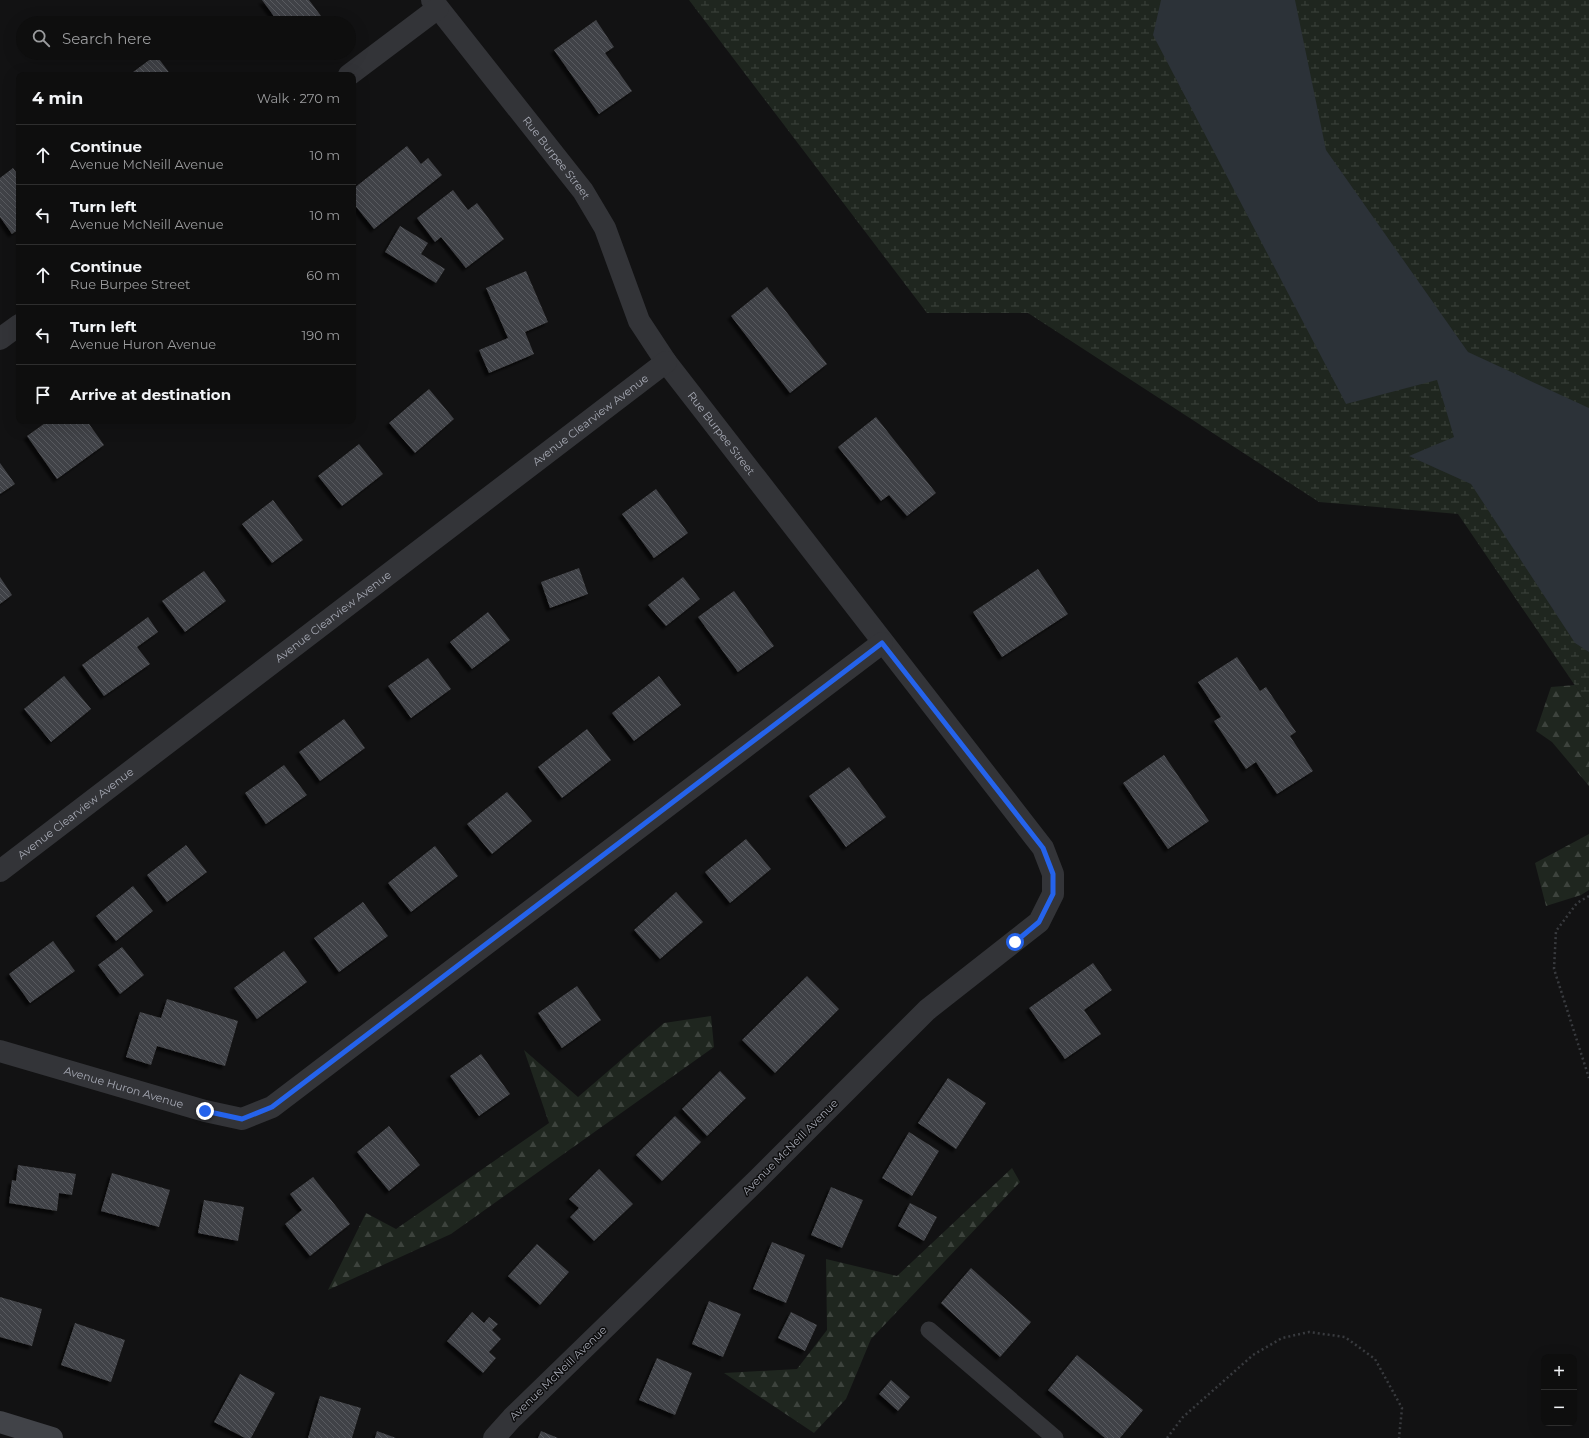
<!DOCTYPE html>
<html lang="en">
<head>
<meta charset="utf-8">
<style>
	:root { --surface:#0e0e0e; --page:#171717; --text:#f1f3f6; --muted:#9b9c9e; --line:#2e2e2e }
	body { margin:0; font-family:Montserrat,sans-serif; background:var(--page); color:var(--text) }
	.controls { position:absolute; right:12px; bottom:12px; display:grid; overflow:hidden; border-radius:8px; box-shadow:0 4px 16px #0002 }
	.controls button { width:36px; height:36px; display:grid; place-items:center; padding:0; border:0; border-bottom:1px solid var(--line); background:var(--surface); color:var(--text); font:20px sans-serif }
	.stop { position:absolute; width:12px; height:12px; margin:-9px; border:3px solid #2563eb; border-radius:50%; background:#fff }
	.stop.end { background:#2563eb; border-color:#fff; box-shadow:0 1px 4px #0008 }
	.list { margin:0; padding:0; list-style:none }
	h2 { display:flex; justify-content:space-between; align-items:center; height:52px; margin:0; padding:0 16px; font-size:17px }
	h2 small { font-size:13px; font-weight:400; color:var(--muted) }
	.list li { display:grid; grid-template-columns:26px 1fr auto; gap:12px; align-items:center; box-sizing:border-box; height:60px; padding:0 16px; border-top:1px solid var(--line) }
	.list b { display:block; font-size:15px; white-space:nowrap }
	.list p { margin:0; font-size:13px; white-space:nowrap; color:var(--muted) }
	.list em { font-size:13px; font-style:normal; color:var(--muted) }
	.icon { flex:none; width:22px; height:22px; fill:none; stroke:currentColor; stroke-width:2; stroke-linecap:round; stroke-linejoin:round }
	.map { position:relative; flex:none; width:1589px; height:1438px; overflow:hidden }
	.search { position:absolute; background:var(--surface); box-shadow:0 4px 16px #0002; left:16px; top:16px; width:340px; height:44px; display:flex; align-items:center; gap:10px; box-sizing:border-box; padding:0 14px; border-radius:22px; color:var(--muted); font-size:15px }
	.panel { position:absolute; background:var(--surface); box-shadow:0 4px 16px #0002; left:16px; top:72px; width:340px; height:352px; border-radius:8px }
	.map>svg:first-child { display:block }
	.forest { fill:url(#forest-firs) }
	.wetland { fill:url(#wetland-marsh) }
	.water { fill:#2c3238 }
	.building { fill:url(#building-back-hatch); filter:url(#shadow) }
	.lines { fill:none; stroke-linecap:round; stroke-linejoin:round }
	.path { stroke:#393b3f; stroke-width:2.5; stroke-dasharray:2 3; stroke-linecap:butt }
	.lane { stroke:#333438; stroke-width:17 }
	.street { stroke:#333438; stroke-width:22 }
	.secondary { stroke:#414348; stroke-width:22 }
	.route { stroke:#2563eb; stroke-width:5 }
	.labels { text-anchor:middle; stroke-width:3; stroke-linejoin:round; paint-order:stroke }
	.street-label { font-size:11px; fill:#a5a8b3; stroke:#0d0d0e }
</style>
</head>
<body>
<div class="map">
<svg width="1589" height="1438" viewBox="0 0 1589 1438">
	<defs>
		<pattern id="forest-firs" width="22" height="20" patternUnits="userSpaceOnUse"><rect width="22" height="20" fill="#1f261f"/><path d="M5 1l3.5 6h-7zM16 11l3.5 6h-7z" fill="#3d433d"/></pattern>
		<pattern id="wetland-marsh" width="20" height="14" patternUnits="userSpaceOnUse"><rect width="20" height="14" fill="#1f261f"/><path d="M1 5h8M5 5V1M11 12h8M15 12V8" fill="none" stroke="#3d433d"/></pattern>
		<pattern id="building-back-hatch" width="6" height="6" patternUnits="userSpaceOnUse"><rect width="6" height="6" fill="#414246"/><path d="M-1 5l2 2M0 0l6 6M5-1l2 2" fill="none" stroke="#595a5e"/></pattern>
		<filter id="shadow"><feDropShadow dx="-3.5" dy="3.5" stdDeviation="1" flood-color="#0009"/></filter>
	</defs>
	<rect width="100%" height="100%" fill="#121213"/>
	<path class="forest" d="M1575 685 1589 706V786L1552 742 1536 731 1551 687Z
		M1589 834V890L1581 895 1546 906 1535 863Z
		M711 1016 714 1047 451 1234 328 1290 366 1213 396 1229 549 1123 524 1050 578 1097 664 1023Z
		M1012 1168 1020 1182 871 1339 846 1399 814 1433 724 1373 797 1369 827 1330 826 1259 897 1276Z"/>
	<path class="wetland" d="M689 0H1589V706L1458 514 1319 502 1028 313H927Z"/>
	<path class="water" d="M1161 0H1295L1326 150 1468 352 1589 408V652L1575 643 1471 484 1409 456 1454 437 1437 380 1346 404 1153 35Z"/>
	<path class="building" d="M262 0H309L321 16 312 23H279Z
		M596 20 614 47 605 53 632 91 599 114 554 50Z
		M156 55 171 75H129Z
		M407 146 421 164 428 158 442 175 374 229 353 203V189Z
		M13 168 19 176V229L12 234 0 217V178Z
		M453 190 468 210 477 203 504 239 466 268 441 237 435 242 417 218Z
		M400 226 428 243 421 254 445 269 436 283 385 252Z
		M526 271 548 322 525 332 534 354 489 373 479 350 508 338 486 288Z
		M767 287 827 364 790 393 731 316Z
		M429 389 454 419 415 453 389 423Z
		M876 417 936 493 907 516 889 495 881 501 838 447Z
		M48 421H87L104 445 57 479 27 436Z
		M359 444 383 474 342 506 318 476Z
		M0 463 15 484 0 494Z
		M656 489 688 533 654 558 622 514Z
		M273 500 303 540 272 563 242 524Z
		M579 568 588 594 550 608 541 582Z
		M1038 569 1068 614 1002 657 973 612Z
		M204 571 226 601 185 632 162 601Z
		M0 577 12 595 0 604Z
		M683 577 700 599 666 626 648 605Z
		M734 591 774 646 738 672 698 617Z
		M488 612 510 640 472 669 450 642Z
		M148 617 158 632 137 647 150 664 104 696 82 665Z
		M1237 657 1260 691 1266 687 1296 732 1290 736 1313 771 1277 794 1256 762 1246 769 1214 721 1221 717 1198 682Z
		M428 658 451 689 411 718 388 686Z
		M64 676 91 709 51 742 24 709Z
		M659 676 681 705 634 741 612 713Z
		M344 719 365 748 320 781 299 752Z
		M587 729 611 760 562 798 538 767Z
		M1164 755 1209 821 1168 849 1123 783Z
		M284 765 307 795 266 824 245 793Z
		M849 767 886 817 846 847 809 796Z
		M507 792 532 821 492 854 467 824Z
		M746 839 771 869 730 903 705 872Z
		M186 845 207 872 167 902 147 875Z
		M435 846 458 876 411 912 388 883Z
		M133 886 153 911 116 941 96 916Z
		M676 892 703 922 660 959 634 930Z
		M363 902 388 936 339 972 314 938Z
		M53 941 75 971 30 1003 9 974Z
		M122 947 144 975 120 994 98 965Z
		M284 951 307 982 257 1019 234 988Z
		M1093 963 1112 990 1084 1010 1101 1034 1065 1059 1029 1008Z
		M807 976 839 1009 775 1073 742 1040Z
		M577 986 601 1020 562 1048 538 1013Z
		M167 999 238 1021 225 1066 157 1046 151 1065 126 1057 140 1012 161 1018Z
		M481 1054 510 1094 479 1116 450 1076Z
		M720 1071 746 1098 707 1136 682 1109Z
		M948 1078 986 1103 956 1149 918 1123Z
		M675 1116 701 1142 662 1181 636 1155Z
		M389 1126 420 1165 389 1191 357 1152Z
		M909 1132 939 1151 912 1196 882 1178Z
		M18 1165 76 1174 72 1195 59 1193 57 1211 9 1203 12 1180 16 1181Z
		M599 1169 633 1204 594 1241 570 1217 579 1208 569 1199Z
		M112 1173 170 1190 159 1227 101 1211Z
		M313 1177 350 1224 310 1256 285 1224 302 1210 290 1194Z
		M831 1187 863 1200 842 1248 811 1235Z
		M204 1200 244 1207 238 1241 198 1233Z
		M910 1203 937 1217 924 1241 898 1226Z
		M772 1242 805 1255 786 1303 753 1289Z
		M537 1244 569 1272 540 1305 508 1276Z
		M971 1268 1031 1322 1000 1357 941 1303Z
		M0 1297 42 1309 32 1346 0 1337Z
		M709 1301 741 1314 723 1357 692 1344Z
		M472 1312 484 1323 489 1317 498 1324 492 1330 501 1339 489 1352 496 1358 483 1373 447 1341Z
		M791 1312 817 1325 805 1351 778 1338Z
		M75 1323 125 1340 111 1382 61 1365Z
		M1077 1355 1143 1410 1120 1438H1105L1048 1390Z
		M657 1358 692 1373 675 1415 639 1400Z
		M240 1374 275 1393 251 1438H245L214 1422Z
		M891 1380 910 1397 898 1411 879 1394Z
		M320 1396 361 1408 352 1438H308Z
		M377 1431 396 1438H375Z
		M541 1431 558 1438H538Z"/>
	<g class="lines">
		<path class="path" d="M1589 896 1577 903 1556 931 1554 969 1589 1078
			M1167 1438 1183 1417 1253 1355 1282 1338 1309 1332 1345 1337 1375 1359 1402 1408 1399 1438"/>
		<path class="lane" d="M929 1330 1055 1438"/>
		<g class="street">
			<path id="s1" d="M432 0 583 191 605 228 639 321 666 362 1043 848 1053 874V894L1039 922 927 1010 758 1179 512 1418 494 1438"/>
			<path d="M349 75 438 8"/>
			<path d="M0 339 19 325"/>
			<path id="s2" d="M0 871 666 362"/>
			<path id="s3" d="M0 1051 205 1111 242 1119 272 1107 882 643"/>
		</g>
		<path class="secondary" d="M0 1422 52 1438"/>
	</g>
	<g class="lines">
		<path class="route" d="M205 1111 242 1119 272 1107 882 643 1043 848 1053 874V894L1039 922 1015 942"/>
	</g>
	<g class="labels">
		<g class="street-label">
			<text dy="4" stroke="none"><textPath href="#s1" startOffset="201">Rue Burpee Street</textPath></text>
			<text dy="4" stroke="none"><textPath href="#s2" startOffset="743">Avenue Clearview Avenue</textPath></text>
			<text dy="4" stroke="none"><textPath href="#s1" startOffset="525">Rue Burpee Street</textPath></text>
			<text dy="4" stroke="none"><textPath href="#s2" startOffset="419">Avenue Clearview Avenue</textPath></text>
			<text dy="4" stroke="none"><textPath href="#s2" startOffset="95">Avenue Clearview Avenue</textPath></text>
			<text dy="4" stroke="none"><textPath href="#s3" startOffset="129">Avenue Huron Avenue</textPath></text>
			<text transform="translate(790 1147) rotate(-45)" y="4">Avenue McNeill Avenue</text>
			<text transform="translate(558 1373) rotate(-44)" y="4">Avenue McNeill Avenue</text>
		</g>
	</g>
</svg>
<div class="controls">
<button>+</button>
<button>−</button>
</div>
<div class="stop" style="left:1015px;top:942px"></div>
<div class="stop end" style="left:205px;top:1111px"></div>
<div class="search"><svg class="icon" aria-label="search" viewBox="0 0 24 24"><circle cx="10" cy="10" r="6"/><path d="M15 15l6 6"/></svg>Search here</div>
<section class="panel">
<h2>4 min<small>Walk · 270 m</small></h2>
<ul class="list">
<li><svg class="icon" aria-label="ahead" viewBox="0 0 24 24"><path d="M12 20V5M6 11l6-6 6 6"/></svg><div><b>Continue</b><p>Avenue McNeill Avenue</p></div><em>10 m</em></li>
<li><svg class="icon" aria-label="left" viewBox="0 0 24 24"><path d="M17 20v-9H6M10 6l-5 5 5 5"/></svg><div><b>Turn left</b><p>Avenue McNeill Avenue</p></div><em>10 m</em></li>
<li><svg class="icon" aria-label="ahead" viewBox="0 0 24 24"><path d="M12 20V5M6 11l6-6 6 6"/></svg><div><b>Continue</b><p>Rue Burpee Street</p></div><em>60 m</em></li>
<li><svg class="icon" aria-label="left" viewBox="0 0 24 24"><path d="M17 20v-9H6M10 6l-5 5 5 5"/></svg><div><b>Turn left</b><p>Avenue Huron Avenue</p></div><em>190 m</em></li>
<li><svg class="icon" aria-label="arrive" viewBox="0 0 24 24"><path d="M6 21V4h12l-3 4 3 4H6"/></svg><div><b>Arrive at destination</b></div></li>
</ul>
</section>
</div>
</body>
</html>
